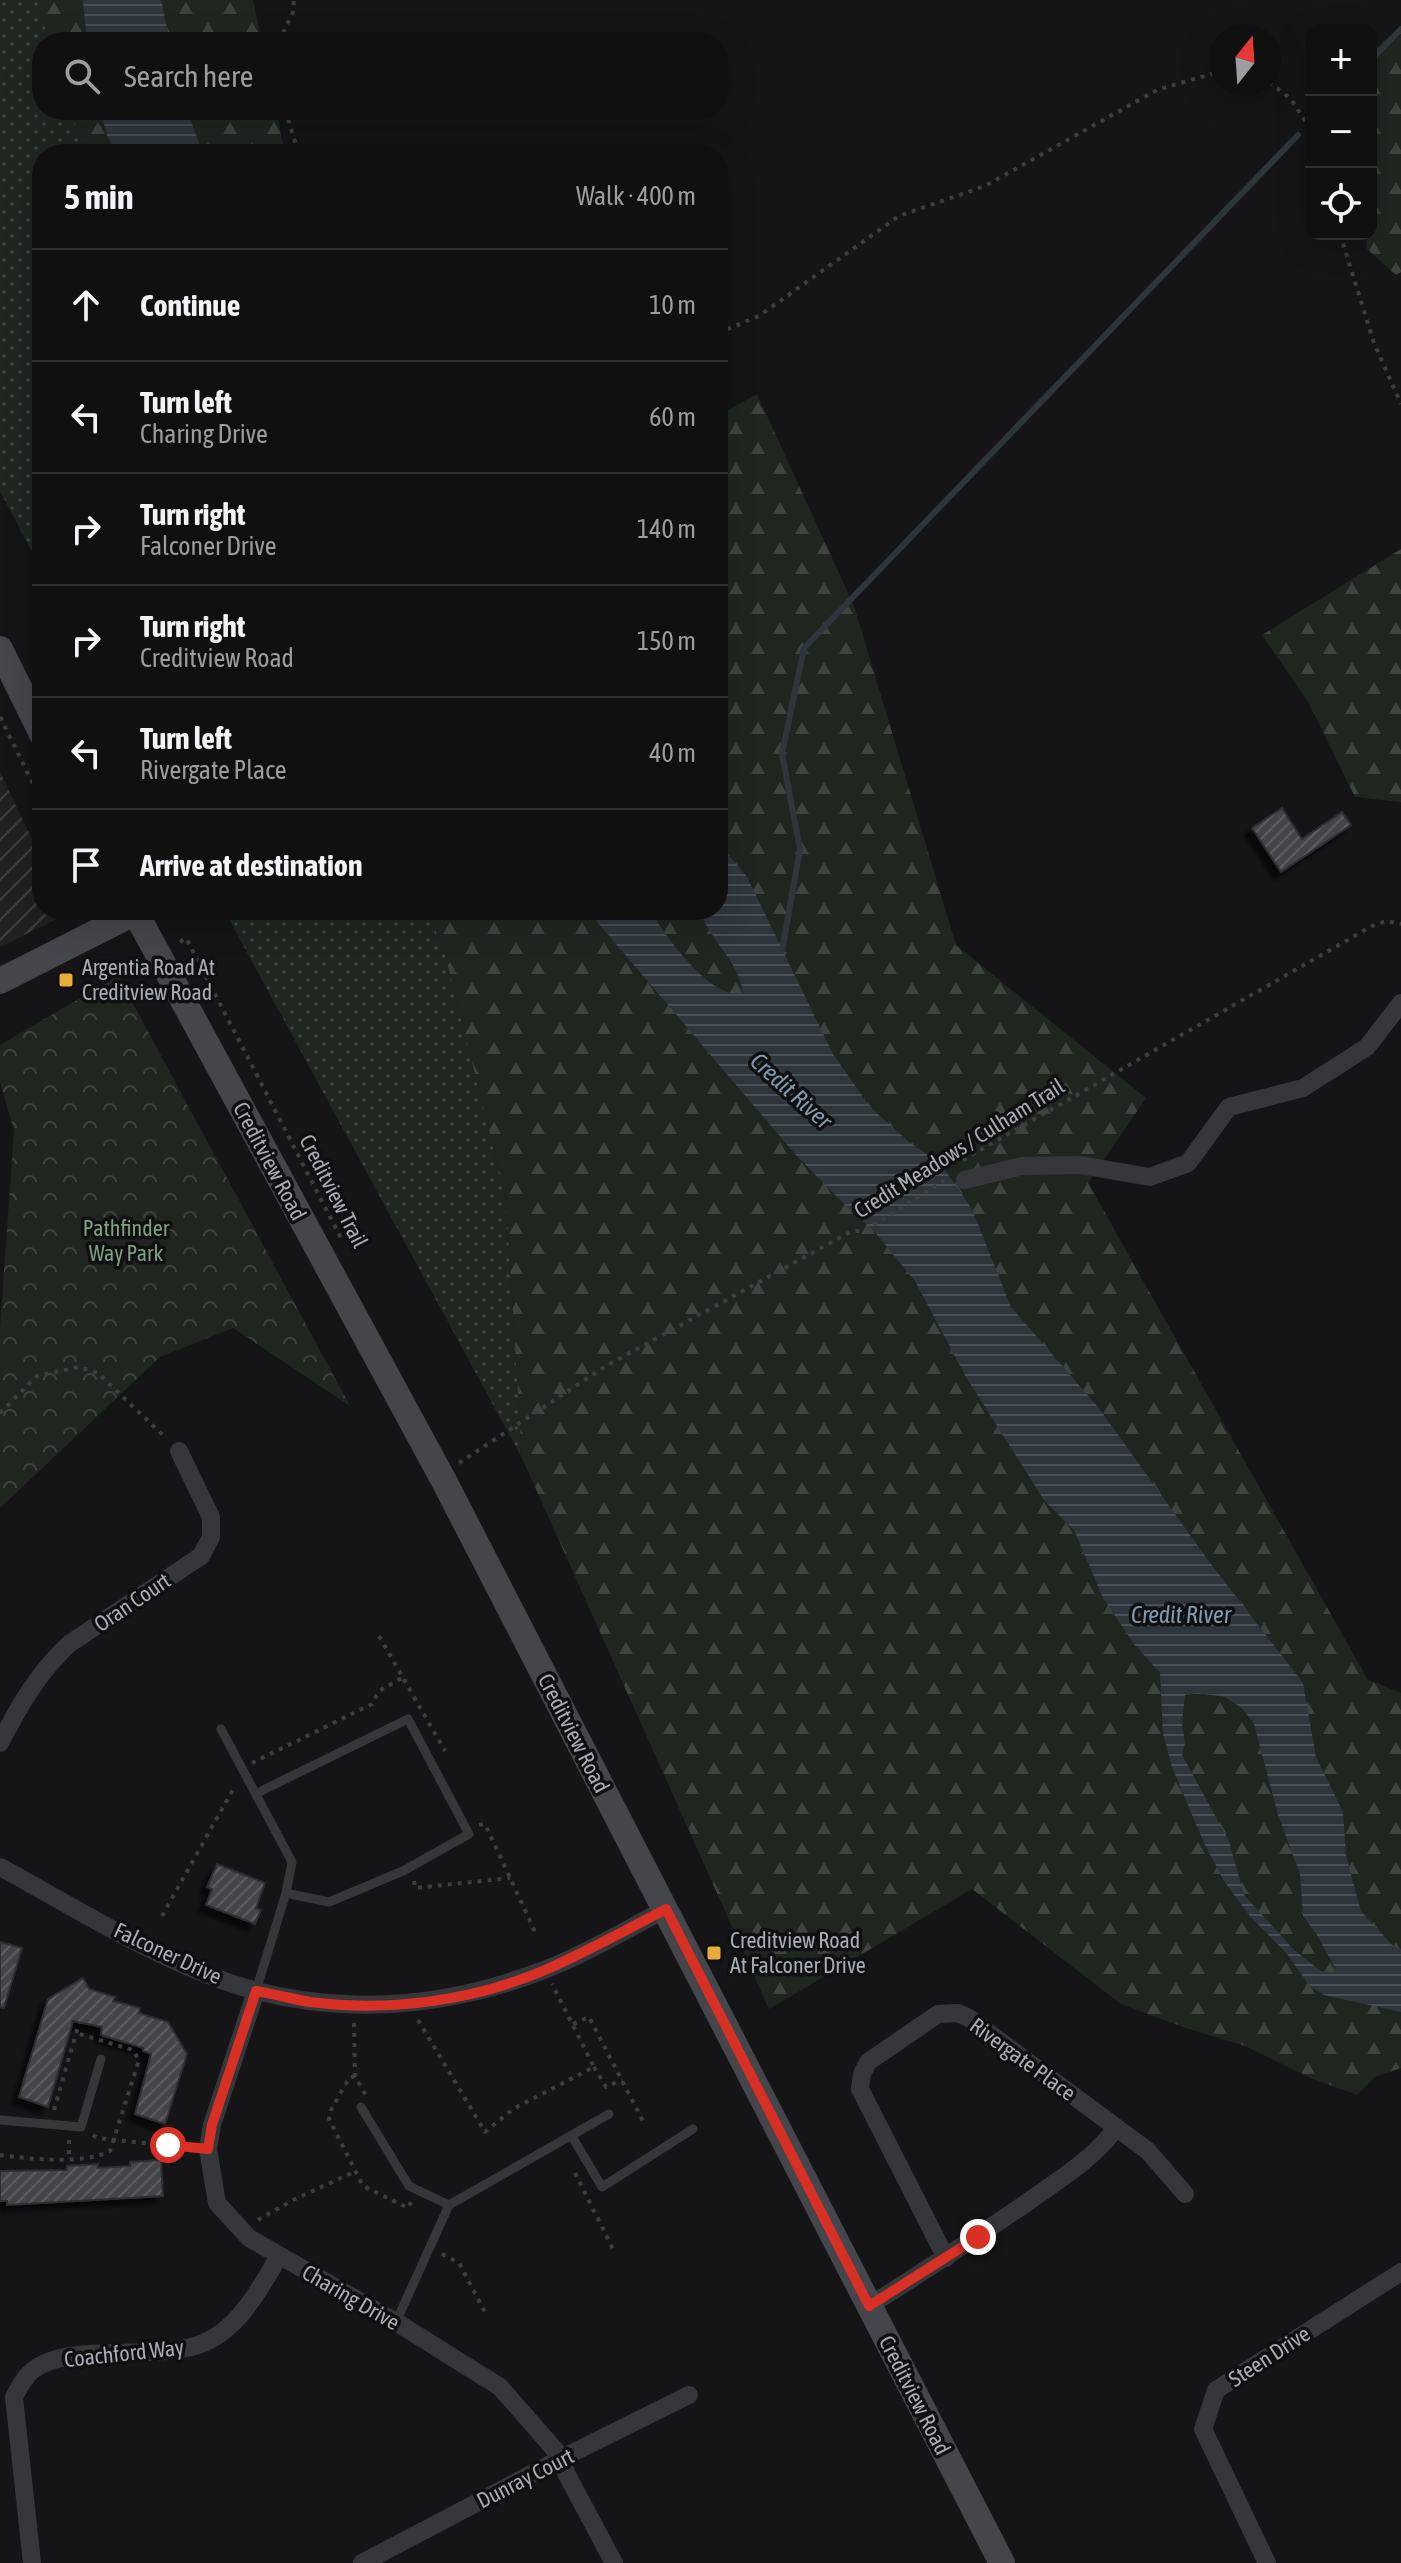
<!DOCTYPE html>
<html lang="en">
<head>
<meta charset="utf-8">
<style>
	:root { --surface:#101011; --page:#1e1e1f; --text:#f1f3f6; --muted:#9c9d9f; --line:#303031 }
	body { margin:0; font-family:"Asap Condensed",sans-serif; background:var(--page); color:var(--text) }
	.controls { position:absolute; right:24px; top:24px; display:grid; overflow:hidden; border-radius:16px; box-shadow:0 8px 32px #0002 }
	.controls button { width:72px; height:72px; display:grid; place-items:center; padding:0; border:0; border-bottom:2px solid var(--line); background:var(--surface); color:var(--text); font:40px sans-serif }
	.compass { position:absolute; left:1209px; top:24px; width:72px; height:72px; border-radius:50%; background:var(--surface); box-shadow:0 8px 32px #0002; rotate:17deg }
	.stop { position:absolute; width:24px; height:24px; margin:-18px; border:6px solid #d93025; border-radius:50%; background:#fff }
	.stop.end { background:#d93025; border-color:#fff; box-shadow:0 2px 8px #0008 }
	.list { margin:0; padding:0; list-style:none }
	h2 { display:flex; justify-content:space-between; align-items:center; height:104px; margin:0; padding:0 32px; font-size:34px }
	h2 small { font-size:26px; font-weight:400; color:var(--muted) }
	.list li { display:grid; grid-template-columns:52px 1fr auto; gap:24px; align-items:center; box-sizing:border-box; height:112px; padding:0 32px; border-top:2px solid var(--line) }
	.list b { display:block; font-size:30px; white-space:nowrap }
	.list p { margin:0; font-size:26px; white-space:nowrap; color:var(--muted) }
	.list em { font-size:26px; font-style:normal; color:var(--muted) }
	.icon { flex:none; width:44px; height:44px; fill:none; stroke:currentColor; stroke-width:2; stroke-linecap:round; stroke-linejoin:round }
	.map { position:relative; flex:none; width:1401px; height:2563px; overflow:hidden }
	.search { position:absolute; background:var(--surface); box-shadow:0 8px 32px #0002; left:32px; top:32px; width:696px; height:88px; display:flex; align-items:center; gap:20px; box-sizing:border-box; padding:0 28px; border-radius:32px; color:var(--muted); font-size:30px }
	.panel { position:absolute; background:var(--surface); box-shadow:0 8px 32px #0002; left:32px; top:144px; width:696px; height:776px; border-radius:32px }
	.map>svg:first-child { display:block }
	.industrial { fill:url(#industrial-furrows) }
	.grass { fill:url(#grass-dots) }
	.forest { fill:url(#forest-firs) }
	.park { fill:url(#park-crowns) }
	.water { fill:url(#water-rules); fill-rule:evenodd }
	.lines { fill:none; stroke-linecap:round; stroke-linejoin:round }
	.stream { stroke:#2e363c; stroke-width:6 }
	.building { fill:url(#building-hatch); stroke:#2f2f32; stroke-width:2; filter:url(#shadow) }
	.path { stroke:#3c3e42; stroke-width:4; stroke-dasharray:4 6; stroke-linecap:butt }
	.lane { stroke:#36373b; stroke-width:9 }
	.street { stroke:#36373b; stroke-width:18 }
	.secondary { stroke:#44464b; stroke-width:26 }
	.route { stroke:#d93025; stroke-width:10 }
	.poi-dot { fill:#e8ac3b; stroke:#101011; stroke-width:3 }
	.labels { text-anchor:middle; stroke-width:7; stroke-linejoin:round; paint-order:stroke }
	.poi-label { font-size:22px; fill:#a7acb6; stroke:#101011; text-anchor:start }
	.street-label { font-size:22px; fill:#a7acb6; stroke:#101011 }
	.park-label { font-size:22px; fill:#7fa081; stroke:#101011 }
	.water-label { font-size:24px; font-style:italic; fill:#809aaf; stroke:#101011 }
</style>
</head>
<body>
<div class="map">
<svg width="1401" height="2563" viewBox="0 0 1401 2563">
	<defs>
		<pattern id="industrial-furrows" width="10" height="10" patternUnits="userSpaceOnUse" patternTransform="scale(2)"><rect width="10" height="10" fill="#212123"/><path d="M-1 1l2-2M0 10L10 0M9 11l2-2" fill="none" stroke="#3e3f41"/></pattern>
		<pattern id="grass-dots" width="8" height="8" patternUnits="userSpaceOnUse" patternTransform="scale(2)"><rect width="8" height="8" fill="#1f2620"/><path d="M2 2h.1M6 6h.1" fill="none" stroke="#3d433e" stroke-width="1.8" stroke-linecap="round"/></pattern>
		<pattern id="forest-firs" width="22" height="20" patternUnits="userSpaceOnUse" patternTransform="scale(2)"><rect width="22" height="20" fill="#1f2620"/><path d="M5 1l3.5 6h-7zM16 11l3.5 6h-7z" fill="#3d433e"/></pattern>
		<pattern id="park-crowns" width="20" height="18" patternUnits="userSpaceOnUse" patternTransform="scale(2)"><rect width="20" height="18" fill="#1f2620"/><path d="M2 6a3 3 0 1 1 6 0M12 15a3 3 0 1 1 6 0" fill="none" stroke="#3d433e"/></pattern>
		<pattern id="water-rules" width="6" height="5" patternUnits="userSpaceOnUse" patternTransform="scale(2)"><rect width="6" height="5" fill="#2e363c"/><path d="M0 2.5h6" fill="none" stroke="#495056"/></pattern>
		<pattern id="building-hatch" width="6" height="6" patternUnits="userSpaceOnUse" patternTransform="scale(2)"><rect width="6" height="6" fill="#444549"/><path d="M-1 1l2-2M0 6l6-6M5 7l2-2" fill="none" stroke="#5c5d61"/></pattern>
		<filter id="shadow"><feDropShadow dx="-7" dy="7" stdDeviation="2" flood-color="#0009"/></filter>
	</defs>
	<rect width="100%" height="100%" fill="#151517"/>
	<path class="industrial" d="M0 772 42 860V910H66L67 914 0 947Z"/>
	<path class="grass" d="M0 0H37L50 42H42V110H71L84 154H42V571L0 491Z
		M224 910H428L445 954 506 1199 522 1458Z"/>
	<path class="forest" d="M37 0H253L262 42H50Z
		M1401 29V272L1396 275 1367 249 1366 234H1371V56L1383 41Z
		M71 110H276L285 154H84Z
		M757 394 854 606 956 945 1146 1098 1088 1183 1368 1680 1401 1693V2068L1375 2077 1357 2095 1311 2078 1245 2046 1183 2027 1121 2004 972 1889 769 2009 522 1458 506 1199 445 954 428 910H718V416Z
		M1401 549V802L1355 797 1309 703 1262 635Z"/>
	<path class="park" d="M118 976 350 1406 233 1328 160 1357 0 1508V1328L14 1131 0 1082V1045Z"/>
	<path class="water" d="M83 0H161L170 42H87Z
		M100 110H187L203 154H116L107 135Z
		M718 843 747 877 833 1054 870 1107 909 1142 940 1163 972 1209 1011 1307 1098 1407 1211 1564 1303 1683 1316 1757 1343 1812 1346 1856 1361 1911 1394 1947 1401 1949V2012L1324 1995 1309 1985 1287 1954 1249 1915 1224 1881 1203 1841 1172 1767 1163 1734 1160 1673 1134 1644 1103 1598 1074 1530 1044 1500 966 1377 915 1281 873 1230 848 1208 795 1154 587 910H649C665 934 710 1001 743 993 739 960 709 941 700 910H718ZM1198 1693 1225 1697 1242 1708 1254 1724 1278 1815 1300 1874 1303 1916 1317 1935 1335 1968 1333 1973 1321 1971 1294 1950 1244 1895 1229 1841 1182 1755 1185 1743 1182 1723 1185 1695Z"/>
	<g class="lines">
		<path class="stream" d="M1371 60 1401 29
			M782 951 800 849 782 754 804 648 1298 135"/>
	</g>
	<path class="building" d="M1282 808 1302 839 1342 812 1351 825 1281 872 1252 828Z
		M217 1864 265 1883 256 1908 261 1910 255 1924 206 1905 212 1889 207 1887Z
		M0 1942 22 1948 4 2008 0 2007Z
		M83 1978 89 1989 115 1997 113 2001 140 2008 139 2013 168 2022 187 2054 165 2124 135 2114 151 2054 143 2051V2048L101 2035 102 2027 73 2021 48 2107 19 2097 48 1999Z
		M161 2160 163 2196 7 2205V2201H0V2171L67 2170V2166L98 2164V2168L130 2166V2162Z"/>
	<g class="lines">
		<path class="path" d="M279 42 293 12 294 0
			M1269 82 1291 99 1311 130
			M285 110 299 154
			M1340 234 1374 343 1401 404
			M718 333 759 316 899 216 985 186 1157 90 1221 71
			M0 717 42 802
			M180 942 186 938 341 1238
			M963 1160 1372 926 1386 921 1401 924
			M0 1413 37 1376 79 1367 98 1373 166 1438
			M459 1463 606 1366 852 1231H864L942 1182 945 1177
			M379 1636 445 1751
			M252 1763 372 1704 379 1691 402 1678
			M479 1825 485 1824 537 1936
			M414 1881 415 1888 510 1878
			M162 1916 235 1786
			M418 2020 485 2132 513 2109 594 2067 552 1984
			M354 2023 355 2076 366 2096
			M573 2024 589 2017 645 2125
			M594 2067 606 2087 622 2080
			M355 2076 349 2078 331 2110 329 2119 363 2186 408 2208 411 2202
			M54 2110 79 2023
			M93 2135 97 2138 191 2148
			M69 2140V2158
			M0 2155C32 2159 81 2165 110 2151L139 2060 133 2050 76 2033
			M575 2173 614 2251
			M258 2220 293 2200 356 2171
			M442 2254 459 2263 487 2316"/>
		<path class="lane" d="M221 1729 292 1862 286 1893 256 1991
			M257 1793 408 1719 469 1834 403 1871 329 1902 286 1893
			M361 2107 409 2186 449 2205
			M0 2120 81 2127 101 2059
			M571 2135 602 2187 693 2129
			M396 2322 449 2205 609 2114"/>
		<path class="street" d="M965 1180 1022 1166 1080 1165 1150 1177 1188 1163 1229 1107 1303 1088 1367 1047 1401 1003
			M0 1743C19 1706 38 1673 69 1644L201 1556 211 1537V1517L179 1451
			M0 1867C74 1907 147 1954 227 1982 330 2017 440 2010 541 1971 584 1955 625 1930 666 1909
			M256 1991 212 2125 208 2149 217 2203 249 2238 396 2322 500 2387 562 2458 566 2473 614 2563
			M946 2258 860 2089 862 2074 868 2062 938 2014 958 2013 969 2018 1148 2151 1185 2194
			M869 2306C924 2271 979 2236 1032 2199 1063 2177 1094 2158 1116 2128
			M32 2563 14 2397C21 2384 27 2372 41 2365 81 2344 153 2360 198 2345 237 2332 260 2289 279 2256
			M362 2563 562 2458 689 2395
			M1267 2563 1203 2429 1216 2390 1401 2272"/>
		<path class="secondary" d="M0 649 42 734
			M134 910 444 1481 1002 2563
			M0 981 136 912"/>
	</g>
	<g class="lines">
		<path class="route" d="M168 2145 208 2149 212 2125 256 1991C274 1994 292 1999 310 2002 388 2012 473 2001 545 1970 586 1952 626 1930 666 1909L869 2306 978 2237"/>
	</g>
	<g class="poi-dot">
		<rect x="58" y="972" width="16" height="16" rx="4"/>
		<rect x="706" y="1945" width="16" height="16" rx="4"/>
	</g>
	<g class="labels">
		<g class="poi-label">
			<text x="82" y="975">Argentia Road At<tspan x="82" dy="25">Creditview Road</tspan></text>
			<text x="730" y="1948">Creditview Road<tspan x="730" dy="25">At Falconer Drive</tspan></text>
		</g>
		<g class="street-label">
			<text transform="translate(959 1148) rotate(-32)" y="8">Credit Meadows / Culham Trail</text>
			<text transform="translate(270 1161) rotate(62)" y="8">Creditview Road</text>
			<text transform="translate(334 1191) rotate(63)" y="8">Creditview Trail</text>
			<text transform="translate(132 1602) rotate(-34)" y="8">Oran Court</text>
			<text transform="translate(574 1733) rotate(63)" y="8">Creditview Road</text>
			<text transform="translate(168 1953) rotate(25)" y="8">Falconer Drive</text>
			<text transform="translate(1023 2059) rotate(36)" y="8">Rivergate Place</text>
			<text transform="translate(351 2297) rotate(30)" y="8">Charing Drive</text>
			<text transform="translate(124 2353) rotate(-6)" y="8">Coachford Way</text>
			<text transform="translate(1269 2356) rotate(-33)" y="8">Steen Drive</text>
			<text transform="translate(915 2395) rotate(63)" y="8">Creditview Road</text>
			<text transform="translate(525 2478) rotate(-27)" y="8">Dunray Court</text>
		</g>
		<g class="park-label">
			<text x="126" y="1236">Pathfinder<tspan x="126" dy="25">Way Park</tspan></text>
		</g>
		<g class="water-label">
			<text transform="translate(791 1091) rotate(42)" y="8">Credit River</text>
			<text x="1181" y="1623">Credit River</text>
		</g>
	</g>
</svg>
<div class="controls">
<button>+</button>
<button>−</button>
<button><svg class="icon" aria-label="locate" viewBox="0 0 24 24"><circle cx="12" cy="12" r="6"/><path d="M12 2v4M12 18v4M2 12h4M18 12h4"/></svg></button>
</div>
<svg class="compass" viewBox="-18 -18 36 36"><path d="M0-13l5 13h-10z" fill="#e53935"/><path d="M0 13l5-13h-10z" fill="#9c9d9f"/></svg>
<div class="stop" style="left:168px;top:2145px"></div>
<div class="stop end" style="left:978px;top:2237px"></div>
<div class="search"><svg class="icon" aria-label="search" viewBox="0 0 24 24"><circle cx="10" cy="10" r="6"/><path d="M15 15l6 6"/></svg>Search here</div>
<section class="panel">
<h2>5 min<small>Walk · 400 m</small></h2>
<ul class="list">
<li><svg class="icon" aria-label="ahead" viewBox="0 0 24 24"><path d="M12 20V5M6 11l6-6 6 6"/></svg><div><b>Continue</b></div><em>10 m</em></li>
<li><svg class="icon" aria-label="left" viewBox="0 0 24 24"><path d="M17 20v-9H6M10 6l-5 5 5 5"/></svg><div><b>Turn left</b><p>Charing Drive</p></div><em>60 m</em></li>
<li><svg class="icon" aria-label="right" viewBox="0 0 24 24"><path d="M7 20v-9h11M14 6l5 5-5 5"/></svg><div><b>Turn right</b><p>Falconer Drive</p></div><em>140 m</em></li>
<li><svg class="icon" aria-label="right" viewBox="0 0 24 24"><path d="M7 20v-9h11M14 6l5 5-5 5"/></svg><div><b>Turn right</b><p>Creditview Road</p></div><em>150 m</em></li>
<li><svg class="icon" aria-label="left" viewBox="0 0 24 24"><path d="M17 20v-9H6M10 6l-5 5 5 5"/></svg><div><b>Turn left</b><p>Rivergate Place</p></div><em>40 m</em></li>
<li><svg class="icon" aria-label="arrive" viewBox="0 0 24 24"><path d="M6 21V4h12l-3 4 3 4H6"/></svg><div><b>Arrive at destination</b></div></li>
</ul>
</section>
</div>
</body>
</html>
